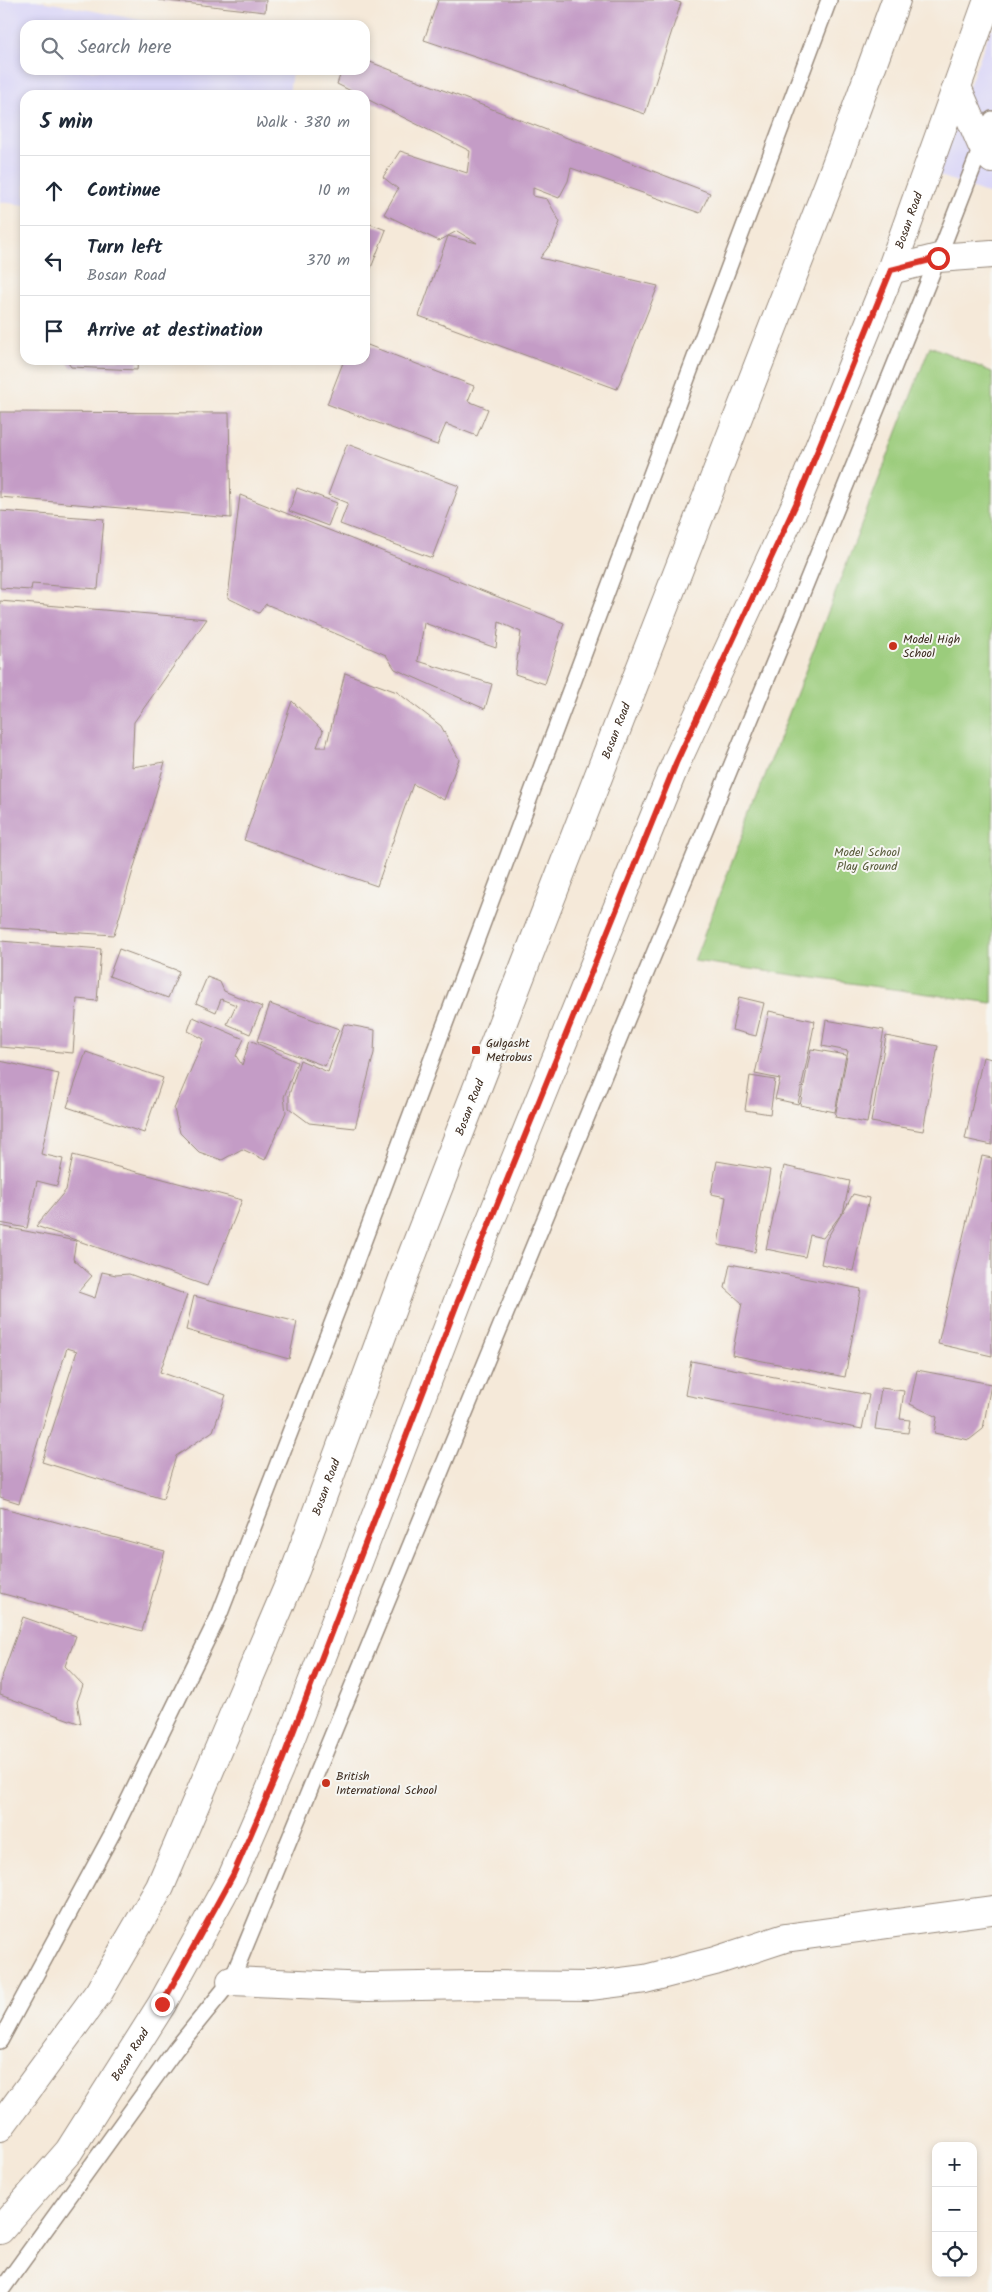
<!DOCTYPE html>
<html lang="en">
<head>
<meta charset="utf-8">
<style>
	:root { --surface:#fff; --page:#f6f6f7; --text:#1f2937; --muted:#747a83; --line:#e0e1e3 }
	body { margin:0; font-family:Kalam,sans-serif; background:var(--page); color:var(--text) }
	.controls { position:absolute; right:15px; bottom:15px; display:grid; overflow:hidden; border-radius:10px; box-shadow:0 2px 8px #0003 }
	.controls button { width:45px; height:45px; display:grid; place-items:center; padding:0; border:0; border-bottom:1px solid var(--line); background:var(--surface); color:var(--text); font:25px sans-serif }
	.stop { position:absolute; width:15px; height:15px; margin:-11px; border:4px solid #d93025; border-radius:50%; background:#fff }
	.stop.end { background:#d93025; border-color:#fff; box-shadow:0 1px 5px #0008 }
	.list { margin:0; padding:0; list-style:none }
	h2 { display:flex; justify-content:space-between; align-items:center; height:65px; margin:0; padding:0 20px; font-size:21px }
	h2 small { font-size:16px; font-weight:400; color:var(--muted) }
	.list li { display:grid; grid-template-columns:32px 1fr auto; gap:15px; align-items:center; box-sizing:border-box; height:70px; padding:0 20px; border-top:1px solid var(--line) }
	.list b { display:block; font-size:19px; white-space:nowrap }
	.list p { margin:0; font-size:16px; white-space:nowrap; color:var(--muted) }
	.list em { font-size:16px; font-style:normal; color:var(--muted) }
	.icon { flex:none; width:28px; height:28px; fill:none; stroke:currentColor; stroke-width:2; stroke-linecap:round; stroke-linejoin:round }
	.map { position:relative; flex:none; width:992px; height:2292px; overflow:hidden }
	.search { position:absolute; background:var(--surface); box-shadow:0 2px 8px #0003; left:20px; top:20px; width:350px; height:55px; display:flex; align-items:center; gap:12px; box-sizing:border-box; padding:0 18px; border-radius:15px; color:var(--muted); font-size:19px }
	.panel { position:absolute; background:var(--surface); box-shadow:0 2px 8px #0003; left:20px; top:90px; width:350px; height:275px; border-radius:15px }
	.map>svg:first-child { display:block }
	.built { fill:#dad6f7 }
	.green { fill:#9bcc7c; stroke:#6b7b4d }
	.building { fill:#c49cc6; fill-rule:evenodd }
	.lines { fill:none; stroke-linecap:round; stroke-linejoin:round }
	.lane-casing { stroke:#988a7c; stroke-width:18 }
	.street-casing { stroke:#988a7c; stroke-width:30 }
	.secondary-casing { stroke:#988a7c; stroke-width:30 }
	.primary-casing { stroke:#988a7c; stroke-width:30 }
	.lane { stroke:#fff; stroke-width:15 }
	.street { stroke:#fff; stroke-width:28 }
	.secondary { stroke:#fff; stroke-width:28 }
	.primary { stroke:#fff; stroke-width:28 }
	.route { stroke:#d93025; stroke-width:6 }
	.poi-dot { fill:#c8321e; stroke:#f6f6f2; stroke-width:2 }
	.labels { text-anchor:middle; stroke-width:4; stroke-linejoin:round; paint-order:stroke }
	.street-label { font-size:12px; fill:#3b2a1e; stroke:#f6f6f2 }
	.poi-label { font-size:12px; fill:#3b2a1e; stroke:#f6f6f2; text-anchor:start }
	.park-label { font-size:12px; fill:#585b3a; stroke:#f6f6f2 }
</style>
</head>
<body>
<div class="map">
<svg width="992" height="2292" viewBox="0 0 992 2292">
	<rect width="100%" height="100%" fill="#f6f6f2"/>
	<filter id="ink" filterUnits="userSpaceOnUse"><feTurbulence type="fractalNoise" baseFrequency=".02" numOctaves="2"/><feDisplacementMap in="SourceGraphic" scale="10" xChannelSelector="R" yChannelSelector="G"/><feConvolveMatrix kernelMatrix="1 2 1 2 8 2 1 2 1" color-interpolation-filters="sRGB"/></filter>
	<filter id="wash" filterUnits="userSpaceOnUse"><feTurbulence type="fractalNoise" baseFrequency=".0096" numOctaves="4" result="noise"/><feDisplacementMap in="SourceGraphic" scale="20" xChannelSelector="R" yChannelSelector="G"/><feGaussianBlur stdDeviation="1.12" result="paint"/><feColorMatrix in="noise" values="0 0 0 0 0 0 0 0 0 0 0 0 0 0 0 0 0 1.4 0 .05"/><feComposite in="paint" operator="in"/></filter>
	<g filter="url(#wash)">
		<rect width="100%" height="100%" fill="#f5e9d9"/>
		<path class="built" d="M0 0H36L167 25H25V70H292L289 95H25V205L0 202Z
			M992 26V195L935 174Z"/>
		<path class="green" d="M930 346 992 372V1003L694 961Z"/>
		<g id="blocks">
			<path class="building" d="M158 0H266L265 12Z
				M438 0H672L681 3 645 114 424 40Z
				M365 60 710 193 700 213 571 168 568 181 559 198 533 188V196L547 199 560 222 553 241 540 258 658 286 617 389 419 316 448 236 439 241 384 214 398 189 383 177 400 151 467 173 470 151 365 98V95H359L337 84 342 70H365ZM457 231 477 243 448 236Z
				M365 222 386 230 365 283Z
				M365 344 474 386 468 401 488 409 477 436 446 424 437 445 327 404 344 360H365Z
				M66 360H138L137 370 71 367Z
				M0 412 229 413 231 518 0 497Z
				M347 444 459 486 432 558 340 524 348 503 328 495Z
				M297 488 337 503 328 526 289 511Z
				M240 495 564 623 545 684 515 674 521 632 499 622 496 648 424 623 418 661 492 684 485 709 395 669 386 655 266 604 259 613 228 598Z
				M0 511 104 519 98 589 32 584 31 590 0 588Z
				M0 601 207 619 134 722 132 767 165 762 114 935 0 928Z
				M345 673 397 692 441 726 459 759 444 800 413 784 377 886 244 840 292 701 323 731 317 747H326Z
				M0 941 101 949 97 1001 77 999 73 1053 0 1047Z
				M119 949 179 971 168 998 109 976Z
				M207 977 220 982 224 991 262 1007 250 1034 227 1024 236 1005 221 999 216 1012 196 1003Z
				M739 997 764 1003 756 1036 732 1030Z
				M270 1004 339 1029 325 1066 257 1041Z
				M769 1011 815 1021 798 1104 775 1099 780 1079 755 1074Z
				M193 1017 244 1039 236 1056 242 1065 250 1040 297 1062 284 1097 286 1112 265 1160 242 1149 222 1160 199 1152 180 1133 174 1109 204 1039 188 1031Z
				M826 1020 884 1030 867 1123 835 1117 848 1051 822 1046Z
				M344 1024 375 1030 374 1053 355 1128 309 1123 289 1108V1095L300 1060 328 1072Z
				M886 1036 938 1046 923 1131 871 1122Z
				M811 1049 846 1055 835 1112 800 1105Z
				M86 1052 163 1078 144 1133 67 1107Z
				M983 1057 992 1059V1145L965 1139Z
				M0 1061 59 1074 41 1154 63 1159 57 1186 37 1181 27 1228 0 1223Z
				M750 1076 775 1080 770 1114 745 1110Z
				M73 1155 242 1200 207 1286 36 1226 66 1190Z
				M982 1156 992 1158V1356L938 1344Z
				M717 1161 770 1170 755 1252 718 1245 726 1197 711 1194Z
				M784 1166 850 1181 843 1213 853 1194 869 1198 853 1271 821 1264 826 1240 842 1213 823 1238 810 1235 805 1257 766 1249Z
				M0 1226 76 1241 73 1259 92 1276 78 1292 95 1298 102 1272 116 1275 129 1274 187 1295 160 1372 226 1395 213 1431 176 1456 163 1499 42 1462 77 1351 67 1348 19 1503 0 1497Z
				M730 1264 861 1289 845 1377 732 1355 742 1303 725 1288Z
				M194 1296 297 1322 289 1359 186 1330Z
				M691 1361 869 1395 862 1429 685 1395Z
				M917 1370 991 1384 983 1429 969 1440 934 1433 937 1417 910 1404Z
				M881 1388 904 1391 900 1419 910 1420 908 1433 875 1429Z
				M0 1507 165 1551 142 1631 0 1593Z
				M23 1617 76 1636 65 1666 83 1685 77 1702 81 1724 0 1695V1682Z"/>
		</g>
	</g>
	<g filter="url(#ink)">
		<use href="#blocks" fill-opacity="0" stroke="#988a7c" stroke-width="1"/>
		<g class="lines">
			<g class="lane-casing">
				<path id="lane" d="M0 2041 113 1832 220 1613 347 1285 829 0
					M0 2292 175 2050 231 1981 779 650 938 258 992 119"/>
			</g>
			<g class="street-casing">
				<path id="street" d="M231 1981 368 1987 473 1985 590 1986 645 1979 715 1961 785 1938 992 1910"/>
			</g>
			<g class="secondary-casing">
				<path id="secondary" d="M957 87 982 145 992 159
					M891 270 938 258 992 254"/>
			</g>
			<g class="primary-casing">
				<g id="primary">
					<path id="s1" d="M0 2127 99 1992 160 1887 296 1568 404 1276 831 178 896 0"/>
					<path id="s2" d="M0 2230 69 2151 162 2004 233 1875 279 1769 458 1301 676 763 796 504 891 270 988 0"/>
				</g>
			</g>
			<use href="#lane" class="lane"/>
			<use href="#street" class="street"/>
			<use href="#secondary" class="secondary"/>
			<use href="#primary" class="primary"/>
		</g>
	</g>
	<g class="lines" filter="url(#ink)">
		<path class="route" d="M162 2004 233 1875 279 1769 458 1301 676 763 796 504 891 270 938 258"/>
	</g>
	<g class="poi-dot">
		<circle cx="893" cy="646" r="5"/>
		<rect x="471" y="1045" width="10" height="10" rx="2.5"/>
		<circle cx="326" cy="1783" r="5"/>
	</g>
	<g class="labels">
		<g class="street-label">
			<text dy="4" stroke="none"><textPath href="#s2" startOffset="2214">Bosan Road</textPath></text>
			<text dy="4" stroke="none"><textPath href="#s1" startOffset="1532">Bosan Road</textPath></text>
			<text dy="4" stroke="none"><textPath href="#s1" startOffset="1128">Bosan Road</textPath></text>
			<text dy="4" stroke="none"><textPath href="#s1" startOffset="722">Bosan Road</textPath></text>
			<text dy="4" stroke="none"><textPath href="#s2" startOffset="219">Bosan Road</textPath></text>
		</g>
		<g class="poi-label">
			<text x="903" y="643">Model High<tspan x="903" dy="14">School</tspan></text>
			<text x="486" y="1047">Gulgasht<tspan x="486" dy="14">Metrobus</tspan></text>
			<text x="336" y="1780">British<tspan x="336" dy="14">International School</tspan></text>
		</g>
		<g class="park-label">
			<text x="867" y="856">Model School<tspan x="867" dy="14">Play Ground</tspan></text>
		</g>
	</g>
</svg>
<div class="controls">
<button>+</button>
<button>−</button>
<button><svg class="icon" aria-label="locate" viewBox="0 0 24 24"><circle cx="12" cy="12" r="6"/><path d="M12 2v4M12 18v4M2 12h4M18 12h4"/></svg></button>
</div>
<div class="stop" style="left:938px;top:258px"></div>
<div class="stop end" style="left:162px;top:2004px"></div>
<div class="search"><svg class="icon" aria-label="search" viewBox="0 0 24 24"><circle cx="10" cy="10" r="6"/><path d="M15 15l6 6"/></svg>Search here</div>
<section class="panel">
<h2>5 min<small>Walk · 380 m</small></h2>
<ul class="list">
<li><svg class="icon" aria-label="ahead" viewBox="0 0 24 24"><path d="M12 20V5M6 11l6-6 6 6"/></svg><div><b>Continue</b></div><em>10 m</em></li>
<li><svg class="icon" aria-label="left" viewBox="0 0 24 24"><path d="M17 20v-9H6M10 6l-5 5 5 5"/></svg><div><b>Turn left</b><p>Bosan Road</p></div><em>370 m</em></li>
<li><svg class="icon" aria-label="arrive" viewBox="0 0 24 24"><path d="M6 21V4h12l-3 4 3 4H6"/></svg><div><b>Arrive at destination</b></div></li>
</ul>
</section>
</div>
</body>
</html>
